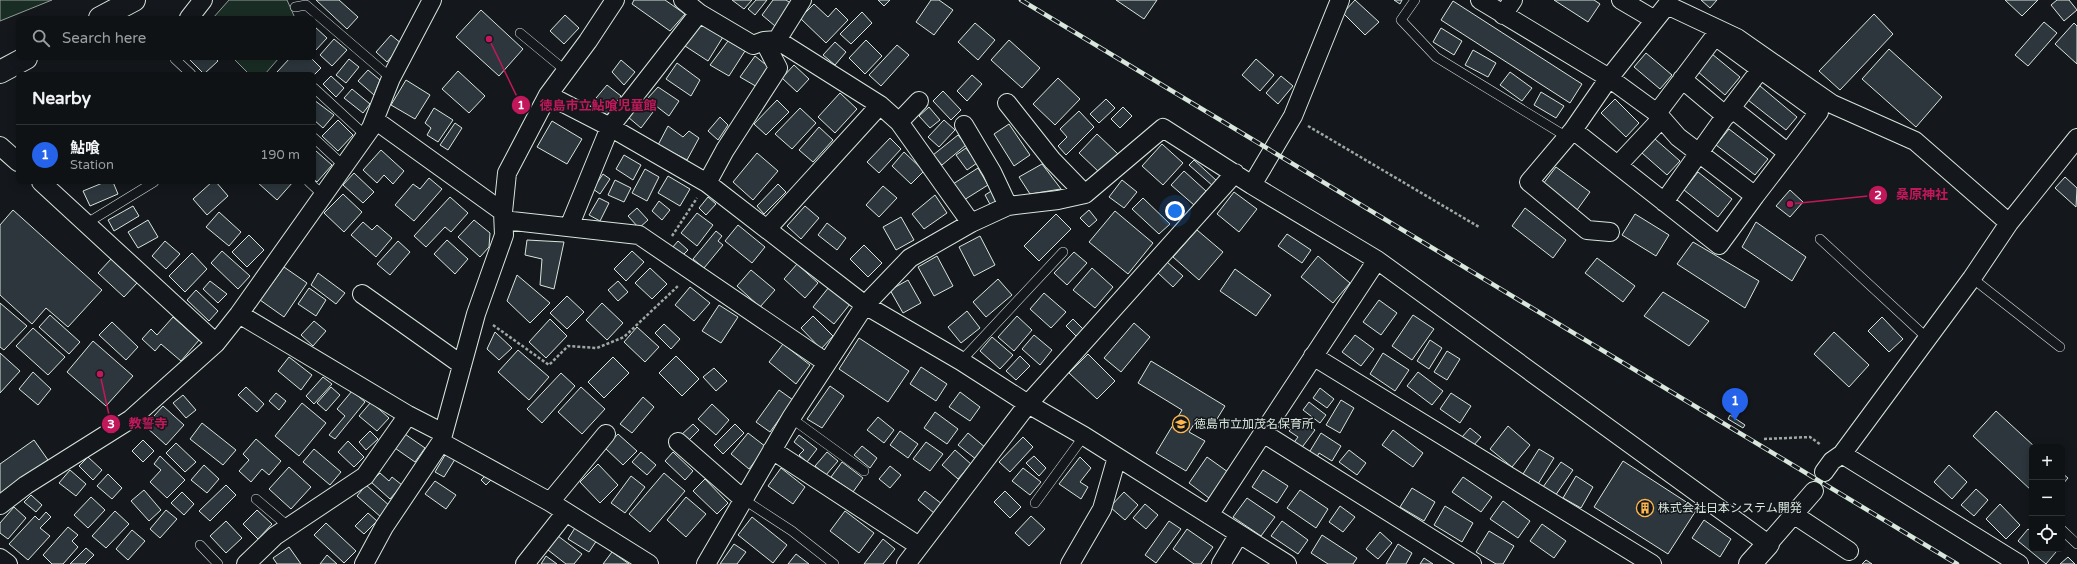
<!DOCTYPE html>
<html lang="en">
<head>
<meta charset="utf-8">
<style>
	:root { --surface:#0f1215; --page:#181b1e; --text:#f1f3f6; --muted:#9b9ea0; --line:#2f3234; --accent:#2563eb }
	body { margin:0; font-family:"Varela Round","Noto Sans JP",sans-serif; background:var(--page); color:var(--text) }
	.controls { position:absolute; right:12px; bottom:12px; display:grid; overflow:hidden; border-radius:6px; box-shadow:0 2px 10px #0003 }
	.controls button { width:36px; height:36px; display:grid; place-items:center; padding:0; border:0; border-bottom:1px solid var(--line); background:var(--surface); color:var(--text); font:20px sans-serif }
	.you { position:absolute; left:1175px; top:211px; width:14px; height:14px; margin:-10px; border:3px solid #fff; border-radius:50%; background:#1a73e8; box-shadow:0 0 0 6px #1a73e833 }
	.badge { display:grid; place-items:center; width:26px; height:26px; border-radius:50%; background:var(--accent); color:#fff; font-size:13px; font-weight:700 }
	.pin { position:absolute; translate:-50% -33px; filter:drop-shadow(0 1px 2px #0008) }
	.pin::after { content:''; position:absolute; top:21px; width:14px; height:12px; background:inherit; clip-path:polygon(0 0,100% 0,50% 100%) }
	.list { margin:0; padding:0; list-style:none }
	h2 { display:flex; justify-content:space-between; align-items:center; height:52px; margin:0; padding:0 16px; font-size:17px }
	h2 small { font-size:13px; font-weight:400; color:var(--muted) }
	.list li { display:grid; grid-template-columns:26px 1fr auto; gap:12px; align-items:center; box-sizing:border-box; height:60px; padding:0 16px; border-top:1px solid var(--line) }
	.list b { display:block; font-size:15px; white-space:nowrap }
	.list p { margin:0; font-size:13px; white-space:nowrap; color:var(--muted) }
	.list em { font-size:13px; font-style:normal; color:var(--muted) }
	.icon { flex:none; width:22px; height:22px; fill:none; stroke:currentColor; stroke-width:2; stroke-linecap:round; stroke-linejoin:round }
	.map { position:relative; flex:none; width:2077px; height:564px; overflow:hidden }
	.search { position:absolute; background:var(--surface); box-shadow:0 2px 10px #0003; left:16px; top:16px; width:300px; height:44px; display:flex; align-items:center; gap:10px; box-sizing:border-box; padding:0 14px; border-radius:6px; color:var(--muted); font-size:15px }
	.panel { position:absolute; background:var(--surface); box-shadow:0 2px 10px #0003; left:16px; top:72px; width:300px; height:112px; border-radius:6px }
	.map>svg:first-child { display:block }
	.green { fill:#1a2d24; stroke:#939e99 }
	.building { fill:#2c363c; stroke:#d8e6dc }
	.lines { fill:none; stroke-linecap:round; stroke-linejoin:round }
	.service-casing { stroke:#d8e6dc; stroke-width:10 }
	.minor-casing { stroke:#d8e6dc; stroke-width:20 }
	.tertiary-casing { stroke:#d8e6dc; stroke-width:24 }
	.path { stroke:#9da8a2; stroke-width:2.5; stroke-dasharray:3 2; stroke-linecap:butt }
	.service { stroke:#14181c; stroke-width:9 }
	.minor { stroke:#14181c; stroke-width:18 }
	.tertiary { stroke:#14181c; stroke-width:22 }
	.rail-casing { stroke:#d8e6dc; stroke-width:4.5 }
	.rail { stroke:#14181c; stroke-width:3; stroke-dasharray:9; stroke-linecap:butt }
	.labels { text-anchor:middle; stroke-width:3; stroke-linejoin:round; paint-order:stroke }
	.poi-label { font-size:12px; fill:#d8e6dc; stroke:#14181c; text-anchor:start }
	.leader { fill:none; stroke:#c2185b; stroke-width:1.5 }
	.callout-dot { fill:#c2185b; stroke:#14181c; stroke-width:1.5 }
	.mark-label { font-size:12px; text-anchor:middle; font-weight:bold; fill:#fff }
	.callout-label { font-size:13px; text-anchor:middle; font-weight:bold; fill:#c2185b; stroke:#14181c; stroke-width:3; stroke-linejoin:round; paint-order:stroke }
</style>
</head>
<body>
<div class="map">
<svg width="2077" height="564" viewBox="0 0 2077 564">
	<rect width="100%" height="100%" fill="#14181c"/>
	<path class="green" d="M0 0H52L0 21Z
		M229 0H287L295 18H213Z
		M233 58H279L265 74H249Z"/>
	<path class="building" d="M316 0H339L358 17 347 29Z
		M634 0H665L685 14 670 31 632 4Z
		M732 0H752L744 9Z
		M756 0H767L755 15 748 9Z
		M773 0H786L792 4 775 26 762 15Z
		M878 0H890L884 6Z
		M931 0H939L953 10 934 35 916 22Z
		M1116 0H1157L1144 19Z
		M1355 0 1379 22 1365 35 1343 13Z
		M1394 0H1402L1400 4Z
		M1554 0H1594L1600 4 1588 22Z
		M1701 0H1717L1710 8Z
		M2005 0H2038L2022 16Z
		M2057 0H2069L2077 10 2064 21 2051 5Z
		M1453 1 1582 84 1570 103 1441 20Z
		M814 4 828 17 836 8 848 20 826 43 800 18Z
		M481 10 523 49 499 76 456 37Z
		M862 12 872 23 851 44 840 34Z
		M1874 14 1893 34 1840 90 1819 71Z
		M565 15 579 28 564 44 550 31Z
		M702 22 723 37 708 61 685 46Z
		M2044 22 2057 33 2028 66 2015 55Z
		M975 23 995 40 978 60 958 42Z
		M2074 23 2077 26V64L2055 44Z
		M315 27 327 38 315 51 314 29Z
		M1441 28 1462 41 1454 55 1433 42Z
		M391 35 402 44 387 62 376 52Z
		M334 39 347 50 332 66 320 55Z
		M866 40 882 56 865 74 849 58Z
		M1009 40 1040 68 1022 88 991 60Z
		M728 41 745 51 729 76 710 65Z
		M835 42 846 52 835 65 823 55Z
		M897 45 909 55 881 86 869 75Z
		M1889 49 1942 97 1916 127 1862 79Z
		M1473 50 1496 63 1488 77 1465 65Z
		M1646 53 1672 75 1660 89 1634 67Z
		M1712 54 1740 77 1725 95 1697 71Z
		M755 56 770 68 759 88 740 77Z
		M188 58H215L218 61 204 74Z
		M290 58H311L321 68 314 75 279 74 277 72Z
		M349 59 359 67 346 83 336 75Z
		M1256 59 1274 75 1260 91 1242 75Z
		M621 60 635 72 624 85 612 72Z
		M677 63 700 80 691 96 666 79Z
		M794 65 809 79 797 92 782 78Z
		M368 70 380 80 374 95 358 81Z
		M458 71 485 96 469 113 442 89Z
		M1510 72 1532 88 1522 101 1500 85Z
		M972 75 982 84 967 101 957 91Z
		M331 76 344 88 336 97 323 84Z
		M1281 76 1293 86 1278 104 1266 93Z
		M1058 78 1080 99 1055 125 1033 104Z
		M406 80 430 95 415 119 391 105Z
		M607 85 621 96 607 115 591 104Z
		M1760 86 1797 117 1786 130 1748 100Z
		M658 87 679 101 669 116 647 99Z
		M352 89 370 104 363 113 344 98Z
		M943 91 961 110 951 120 933 101Z
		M1541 92 1564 106 1556 118 1534 105Z
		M840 93 857 109 835 133 818 117Z
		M1106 99 1115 108 1099 123 1090 114Z
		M1615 99 1639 123 1626 137 1601 113Z
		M314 100 334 115 323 128 314 120Z
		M777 100 789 112 766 135 754 124Z
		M643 102 653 112 641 128 628 117Z
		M929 107 940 120 930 128 919 116Z
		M1123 107 1132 116 1120 128 1111 119Z
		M434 108 453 120 438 142 427 135 431 128 425 123Z
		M800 108 816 123 792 149 775 134Z
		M1079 111 1094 127 1066 155 1058 146 1067 137 1060 129Z
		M720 117 728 125 718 140 708 131Z
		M338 120 353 135 338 151 322 136Z
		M944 120 955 130 939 147 928 137Z
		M552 121 582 139 567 164 537 147Z
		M455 123 462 128 448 150 440 145Z
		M1009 124 1030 155 1014 166 994 134Z
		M668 126 683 137 689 131 699 138 687 160 658 145Z
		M819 127 833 140 813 162 799 150Z
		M1729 129 1768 159 1755 175 1716 145Z
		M1097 134 1118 154 1100 173 1079 153Z
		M958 135 966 145 942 165 933 155Z
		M890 138 901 149 879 173 867 162Z
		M1655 139 1680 161 1667 175 1642 153Z
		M1162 144 1183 163 1163 185 1142 166Z
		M966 148 977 163 967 170 956 155Z
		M381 150 404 171 393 184 384 175 377 183 363 170Z
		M316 151 332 165 317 182 314 179V153Z
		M904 152 924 171 911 184 892 166Z
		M757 153 778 171 753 200 733 182Z
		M624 155 641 165 633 180 616 169Z
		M1194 160 1217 181 1213 186 1189 165Z
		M1042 164 1061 189 1030 194 1019 177Z
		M1556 167 1590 192 1577 210 1543 184Z
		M978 168 988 185 964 200 953 184Z
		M645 169 659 177 647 201 632 193Z
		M1184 171 1206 191 1194 205 1171 185Z
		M1698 172 1732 199 1718 217 1684 190Z
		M354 173 374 192 363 203 343 185Z
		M603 174 610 179 600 194 593 189Z
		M668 176 690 189 680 206 658 193Z
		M2065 177 2077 188 2076 207 2055 188Z
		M429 178 442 189 414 221 395 205 413 184 420 189Z
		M615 180 631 188 624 202 608 195Z
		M1122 180 1137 192 1124 208 1109 197Z
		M105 182H113L118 194 90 206 83 191Z
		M212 182H216L228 196 207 215 193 199Z
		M257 182H293L277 200Z
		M778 184 786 192 764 214 757 206Z
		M883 186 897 198 879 217 866 205Z
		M993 190 1001 203 992 208 985 195Z
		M1790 190 1803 202 1790 217 1776 206Z
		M1234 192 1257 209 1239 232 1217 214Z
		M343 194 362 212 344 232 324 213Z
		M935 195 947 213 924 229 912 214Z
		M450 197 468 213 451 232 445 227 426 247 414 236Z
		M708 197 716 204 706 215 699 208Z
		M599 198 609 203 600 221 589 215Z
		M1143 198 1170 224 1159 234 1132 209Z
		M659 201 670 210 662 220 652 211Z
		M133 206 139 216 114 231 108 220Z
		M805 206 819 218 801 239 787 226Z
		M637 208 648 220 639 228 628 216Z
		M1525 208 1566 240 1553 258 1512 226Z
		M13 210 102 290 68 327 46 308 32 324 0 295V225Z
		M1089 210 1097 220 1089 227 1080 218Z
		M1115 211 1153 243 1128 274 1089 242Z
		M219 212 241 232 229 246 206 227Z
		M697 213 713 225 697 246 681 233Z
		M1056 214 1071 229 1039 261 1024 246Z
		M1635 214 1669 235 1656 256 1622 235Z
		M901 217 914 240 896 250 883 227Z
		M148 220 158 237 138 248 128 232Z
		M474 220 490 233 489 247 480 257 458 237Z
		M363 222 372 230 377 225 392 238 376 257 351 235Z
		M1756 222 1806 257 1792 281 1742 247Z
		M827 223 846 238 837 250 818 235Z
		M738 225 765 247 752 263 725 241Z
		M1197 230 1223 252 1199 280 1173 257Z
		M716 231 722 236 718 241 723 245 704 268 693 259Z
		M1287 234 1311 250 1302 263 1278 246Z
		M249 235 264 250 247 267 232 252Z
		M980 236 995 265 974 276 959 247Z
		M447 240 468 259 455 274 434 254Z
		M527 240 564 242 554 289 540 285 542 259 525 255Z
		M165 241 180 254 166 269 152 256Z
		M398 241 410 252 390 275 377 264Z
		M678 241 688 250 682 256 672 248Z
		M1693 242 1759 281 1745 308 1677 264Z
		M864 245 882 263 868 277 850 259Z
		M222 251 250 276 238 289 211 263Z
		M632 251 644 262 626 281 614 269Z
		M1074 252 1087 263 1067 285 1054 273Z
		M192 253 207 269 185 292 169 276Z
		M937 256 953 286 934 296 918 267Z
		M1318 256 1350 283 1333 303 1301 277Z
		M1597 258 1635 286 1623 302 1585 273Z
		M111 259 137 283 124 297 98 273Z
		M1167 262 1183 276 1173 287 1158 273Z
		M797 264 818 283 805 298 784 279Z
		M284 267 307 283 284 317 260 300Z
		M650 268 667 284 652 299 635 283Z
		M1092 268 1113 287 1095 308 1073 290Z
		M1235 269 1271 295 1256 316 1220 291Z
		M751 270 775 290 760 307 737 286Z
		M318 273 345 293 336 304 311 285Z
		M517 275 550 303 530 323 507 301Z
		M998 279 1012 295 986 317 973 302Z
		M908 280 921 303 903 313 890 290Z
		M210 281 227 294 218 303 203 289Z
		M618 281 628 292 618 301 608 290Z
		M690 287 710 303 694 321 675 305Z
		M829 287 850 304 834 324 813 307Z
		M309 288 326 300 316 316 298 304Z
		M196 290 218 311 209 321 187 300Z
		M1663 292 1709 321 1689 346 1644 316Z
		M1044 293 1066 312 1051 328 1030 309Z
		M567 296 584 312 567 329 550 313Z
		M1379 300 1397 313 1381 335 1363 322Z
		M0 303 27 326 4 350 0 347Z
		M602 303 623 323 607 340 586 320Z
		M719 305 738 317 721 343 702 331Z
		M967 311 980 328 961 343 948 327Z
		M50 315 80 342 69 354 39 327Z
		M1413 315 1434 329 1412 360 1392 346Z
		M813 316 833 336 821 349 801 328Z
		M1017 316 1032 330 1014 351 998 337Z
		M173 317 199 340 181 361 161 344 155 351 142 339 151 329 157 335Z
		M1882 317 1903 339 1889 352 1868 331Z
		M550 319 567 336 546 358 529 342Z
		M1073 319 1083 329 1076 336 1066 326Z
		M314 321 326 331 313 346 301 335Z
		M112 322 138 347 126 360 99 335Z
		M1134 323 1150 337 1121 372 1104 358Z
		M664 324 680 339 671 349 655 333Z
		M637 327 659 347 645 362 624 342Z
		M33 328 65 357 48 375 16 346Z
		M495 332 512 348 499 360 487 349Z
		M1834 332 1869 365 1849 387 1814 354Z
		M1034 335 1052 350 1040 365 1022 349Z
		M1355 335 1374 349 1361 366 1342 352Z
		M992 337 1013 355 1000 369 980 351Z
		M859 338 909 371 888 402 839 369Z
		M1430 340 1442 348 1429 369 1417 361Z
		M93 341 133 376 106 406 67 372Z
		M783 344 810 365 796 384 769 362Z
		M518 350 549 377 529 400 498 372Z
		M1447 351 1460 359 1447 380 1434 372Z
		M0 353 20 371 0 393Z
		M1383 353 1409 370 1395 391 1370 374Z
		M1088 354 1115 381 1097 399 1069 373Z
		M676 356 699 379 682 396 659 373Z
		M1020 356 1030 366 1016 380 1006 371Z
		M289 357 312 375 301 390 278 371Z
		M613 357 629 373 604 398 588 382Z
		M1151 361 1225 406 1212 427 1198 418 1189 432 1205 441 1186 471 1156 453 1182 410 1138 383Z
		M921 367 947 384 936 401 910 384Z
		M714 368 727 381 716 391 703 377Z
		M33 372 51 389 38 405 19 389Z
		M1418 372 1443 391 1432 405 1407 386Z
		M561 373 575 386 542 423 527 409Z
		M323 377 332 384 314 404 306 396Z
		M830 386 844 396 822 428 807 419Z
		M246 387 264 404 257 412 238 395Z
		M331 387 340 395 326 411 317 403Z
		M581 387 605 409 582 434 558 412Z
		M1320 388 1334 399 1327 408 1313 398Z
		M779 390 793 400 770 432 756 422Z
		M352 391 365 402 335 439 329 435 345 416 337 409Z
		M960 392 980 407 970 421 949 407Z
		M276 393 286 401 279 410 269 401Z
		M1451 393 1471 406 1460 423 1440 409Z
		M183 395 196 410 186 418 173 403Z
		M643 397 654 407 632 433 620 424Z
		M1341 400 1354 408 1340 433 1326 425Z
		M371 402 389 418 377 431 359 416Z
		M1309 402 1326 415 1320 423 1303 410Z
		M302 403 326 423 299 456 275 436Z
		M712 404 729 420 716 435 698 419Z
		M163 406 184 425 166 445 145 426Z
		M1996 411 2035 447H2032V491L1973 436Z
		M935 412 958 429 947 444 924 428Z
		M1730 415 1745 425 1743 428 1728 419Z
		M878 417 894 430 884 443 867 430Z
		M1299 418 1315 430 1300 450 1292 445 1298 437 1289 431Z
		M202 423 236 450 223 465 190 439Z
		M693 424 699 430 687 442 681 435Z
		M735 424 744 433 723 454 714 445Z
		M1508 426 1530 445 1512 467 1490 449Z
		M1470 428 1481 437 1473 446 1462 437Z
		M1393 430 1423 453 1413 467 1382 445Z
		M370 431 378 439 366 450 359 442Z
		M900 431 918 444 908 458 890 445Z
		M402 432 425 448 415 462 392 446Z
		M748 433 766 447 749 469 731 454Z
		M968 433 986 448 977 460 958 445Z
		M1321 433 1341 446 1332 461 1319 453 1315 461 1307 456Z
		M618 434 637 451 623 465 605 448Z
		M799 435 817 449 807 462 799 455 804 450 794 442Z
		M1023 437 1033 447 1010 472 999 462Z
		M256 439 281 461 269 475 262 469 251 482 239 471 249 460 243 454Z
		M34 440 48 460 0 494V464Z
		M143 440 154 451 143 462 132 451Z
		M348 441 364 457 354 467 338 452Z
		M926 442 943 454 930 471 913 459Z
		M176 443 196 462 185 472 166 453Z
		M862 446 877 458 870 468 854 455Z
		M314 449 341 472 330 485 303 462Z
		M1539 449 1554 458 1538 484 1523 474Z
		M448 450 457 456 444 477 435 472Z
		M955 450 971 464 958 479 942 465Z
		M1349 450 1366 463 1357 475 1339 462Z
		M641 452 656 465 647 475 632 462Z
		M673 452 693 471 685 480 665 461Z
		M827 452 838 461 826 475 815 466Z
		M160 456 185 480 167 498 150 482 161 470 154 464Z
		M1034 456 1046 468 1039 476 1026 463Z
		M88 457 102 470 93 480 79 466Z
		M1080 457 1091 468 1080 482 1088 487 1081 499 1059 484Z
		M1207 457 1228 472 1209 498 1189 483Z
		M1623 461 1697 509 1668 554 1594 507Z
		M842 462 863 478 853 492 831 477Z
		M1561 462 1573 470 1555 496 1543 487Z
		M598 464 618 485 600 503 580 482Z
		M204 465 219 479 207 493 191 480Z
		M1949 465 1967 482 1952 499 1934 482Z
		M890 466 901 475 890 488 879 479Z
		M289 467 311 487 291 509 269 489Z
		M781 468 805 487 793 504 768 486Z
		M1023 468 1041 482 1030 495 1012 481Z
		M70 470 86 484 76 496 59 483Z
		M1263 470 1288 486 1277 503 1252 487Z
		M380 473 389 481 392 477 402 485 390 499 371 482Z
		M664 473 685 491 650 532 629 514Z
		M2062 473 2068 478 2062 485Z
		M108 474 122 488 112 499 97 486Z
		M486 475 491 480 486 485 481 480Z
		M631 476 645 487 625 513 611 503Z
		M1576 476 1593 487 1581 508 1563 498Z
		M1463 477 1492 497 1481 512 1452 492Z
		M705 479 728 503 717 514 693 491Z
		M435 481 456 495 446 509 425 494Z
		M226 485 236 495 210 521 199 511Z
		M366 485 391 507 382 518 357 496Z
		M1412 488 1435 502 1424 521 1400 507Z
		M1976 489 1988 500 1974 516 1961 505Z
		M144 490 161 510 149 521 131 501Z
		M1300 490 1328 509 1316 528 1287 508Z
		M925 491 942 504 934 513 918 500Z
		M1005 491 1021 507 1010 518 994 502Z
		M182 492 194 504 184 515 171 503Z
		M1124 492 1138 505 1125 520 1110 507Z
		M31 495 42 505 36 512 24 502Z
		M91 497 105 510 88 528 74 515Z
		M686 497 706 514 686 537 667 520Z
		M1247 498 1275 517 1261 536 1233 517Z
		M1503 501 1530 521 1518 538 1490 519Z
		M1145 504 1158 515 1146 529 1133 518Z
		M2000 504 2020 525 2006 539 1986 519Z
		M1340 506 1355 517 1343 532 1329 522Z
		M1445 506 1473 523 1462 542 1434 525Z
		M14 507 26 518 8 539 0 533V523Z
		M166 510 177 519 160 538 150 529Z
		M257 510 272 524 258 539 243 524Z
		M115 511 129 524 106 548 92 536Z
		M845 511 874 533 859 553 830 531Z
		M46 512 51 517 40 528 50 536 28 560 9 544 35 516 39 520Z
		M368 513 377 521 364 534 355 526Z
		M1031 516 1045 529 1029 546 1015 533Z
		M752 517 787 545 773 563 738 535Z
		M1704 520 1731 539 1720 557 1692 538Z
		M226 521 242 538 226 553 210 536Z
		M1169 521 1181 529 1156 563 1145 555Z
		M1282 521 1308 540 1298 554 1271 536Z
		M326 523 356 551 344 563 314 535Z
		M578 523 599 537 589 552 568 539Z
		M1542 524 1566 541 1554 558 1530 541Z
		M68 527 78 535 72 541 78 547 63 564H52L43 555Z
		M1187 529 1213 547 1201 564H1194L1173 549Z
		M2028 529 2032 532V549H2052L2056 552 2046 564 2018 541Z
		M132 530 145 541 128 560 116 549Z
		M1489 531 1514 546 1503 564H1496L1476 552Z
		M1380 532 1392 543 1378 559 1366 549Z
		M1322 535 1357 558 1353 564H1328L1311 553Z
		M558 536 582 554 574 564H566L548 550Z
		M883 539 895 549 883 564H864Z
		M734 544 746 552 737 564H720Z
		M1398 544 1412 553 1406 564H1386Z
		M289 547 301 564H277L273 558Z
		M86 548 94 555 85 564H70Z
		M612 552 629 564H603Z
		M796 554 809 564H788Z
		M327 555 337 564H320Z
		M546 556 557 564H541Z
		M2068 557 2075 564H2060Z
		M1424 558 1433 564H1420Z
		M1866 560 1872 564H1862Z"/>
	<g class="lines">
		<g class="service-casing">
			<path id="service" d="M1415 0 1401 20 1436 57 1567 137
				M295 7 306 5 391 78
				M520 33 566 71
				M175 59 191 74
				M314 88 365 135
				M314 138 344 166
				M309 182 323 195
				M87 223 154 182
				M1820 239 1926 337
				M1972 278 2060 347
				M961 361 1063 252
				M791 418 864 471
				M256 499 289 527
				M743 499 792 531 834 564
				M1035 503 1084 436
				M2062 530 2077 544
				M200 545 218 564"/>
		</g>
		<g class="minor-casing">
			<path id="minor" d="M432 0 391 78 371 128 239 314 408 415 443 433
				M615 0 588 41 548 95 507 173 503 212 504 235 476 314 441 442 550 502 649 564
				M683 0 699 13 753 45 764 41 777 40 880 105 899 122 971 223
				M1480 0 1609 78 1657 113 1678 137 1755 196 1719 245 1573 130 1609 78 1655 20 1621 0
				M1503 15 1513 0
				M189 18 203 0
				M1655 20 1667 5 1737 38 1832 104 1915 141 2009 223
				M777 40 802 0
				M1682 79 1726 116
				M548 95 610 127 707 183 865 305 961 361 1028 404 1084 436 1287 564
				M1007 103 1052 160 1085 194
				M1731 108 1760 70
				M1657 113 1715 36 1819 112 1788 153 1731 108 1664 202
				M375 120 503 212
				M899 122 919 101
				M964 125 992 172 1008 206
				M1573 130 1529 182 1587 230 1610 232
				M0 146 18 162
				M1618 165 1661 119
				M41 182 216 343
				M707 183 725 150 778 68 764 41
				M1252 185 1293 116 1340 0
				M1755 196 1788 153
				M504 220 639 235 827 363
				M569 227 610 127 699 13
				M767 229 880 105
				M362 294 462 365
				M1313 356 1652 564
				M1263 433 1472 564
				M678 442 743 499
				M772 450 919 546
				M1842 454 2019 564
				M1824 472 1832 461 1842 454 1972 278 2009 223 2077 138
				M550 502 606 434
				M0 505 26 485 131 419 216 343 239 314
				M1793 514 1849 551
				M1209 515 1377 260
				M0 558 8 564
				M246 564 275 536 365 476 408 415
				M364 564 384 527 441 442
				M525 564 566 512
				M706 564 791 418 865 305 910 258 971 223 1008 206 1058 200 1085 194 1163 128 1252 185 1377 260 1768 544 1814 491
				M906 564 1028 404 1235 173
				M1070 564 1102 509 1117 457
				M1221 564 1239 534"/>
		</g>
		<g class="tertiary-casing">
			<path id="tertiary" d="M100 18 134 0
				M0 72 26 58
				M1750 564 1768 544"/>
		</g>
		<path class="path" d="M1308 126 1479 227
			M672 236 697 198
			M493 325 549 365 568 346 597 348 624 337 679 285
			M1764 439 1810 437 1821 445"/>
		<use href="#service" class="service"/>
		<use href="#minor" class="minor"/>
		<use href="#tertiary" class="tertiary"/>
		<g class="rail-casing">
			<path id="rail" d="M1021 0 1957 564"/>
		</g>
		<use href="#rail" class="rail"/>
	</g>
	<defs>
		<g id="school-ring" transform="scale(0.9)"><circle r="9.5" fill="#14181c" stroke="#ffb74d" stroke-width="1.5"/><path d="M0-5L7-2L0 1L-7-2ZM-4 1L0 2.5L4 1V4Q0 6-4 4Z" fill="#ffb74d"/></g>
		<g id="building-ring" transform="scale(0.9)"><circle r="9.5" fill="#14181c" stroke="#ffb74d" stroke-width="1.5"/><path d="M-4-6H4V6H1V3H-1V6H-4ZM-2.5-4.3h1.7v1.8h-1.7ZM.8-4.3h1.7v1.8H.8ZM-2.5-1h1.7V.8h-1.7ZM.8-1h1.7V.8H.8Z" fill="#ffb74d"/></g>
	</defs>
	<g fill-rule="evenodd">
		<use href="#school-ring" x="1181" y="424"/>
		<use href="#building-ring" x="1645" y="508"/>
	</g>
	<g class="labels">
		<g class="poi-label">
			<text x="1194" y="428">徳島市立加茂名保育所</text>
			<text x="1658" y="512">株式会社日本システム開発</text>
		</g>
	</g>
	<path class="leader" d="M489 39L521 105M1790 204L1878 195M100 374L111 424"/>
	<g class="callout-dot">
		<circle cx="489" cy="39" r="4"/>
		<circle cx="1790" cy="204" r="4"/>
		<circle cx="100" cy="374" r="4"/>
		<circle cx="521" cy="105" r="10"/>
		<circle cx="1878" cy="195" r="10"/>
		<circle cx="111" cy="424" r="10"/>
	</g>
	<g class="mark-label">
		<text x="521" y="109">1</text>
		<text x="1878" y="199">2</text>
		<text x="111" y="428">3</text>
	</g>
	<g class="callout-label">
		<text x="598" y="110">徳島市立鮎喰児童館</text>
		<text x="1922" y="199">桑原神社</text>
		<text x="148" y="428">教誓寺</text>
	</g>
</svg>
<div class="controls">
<button>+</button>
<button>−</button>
<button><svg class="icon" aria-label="locate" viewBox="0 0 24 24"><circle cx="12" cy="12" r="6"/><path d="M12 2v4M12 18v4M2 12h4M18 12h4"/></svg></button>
</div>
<div class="you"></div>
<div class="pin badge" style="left:1735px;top:421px">1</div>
<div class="search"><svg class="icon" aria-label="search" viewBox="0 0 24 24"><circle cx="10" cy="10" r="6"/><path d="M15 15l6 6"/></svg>Search here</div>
<section class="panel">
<h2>Nearby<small></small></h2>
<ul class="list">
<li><span class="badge">1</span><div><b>鮎喰</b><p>Station</p></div><em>190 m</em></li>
</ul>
</section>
</div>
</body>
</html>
